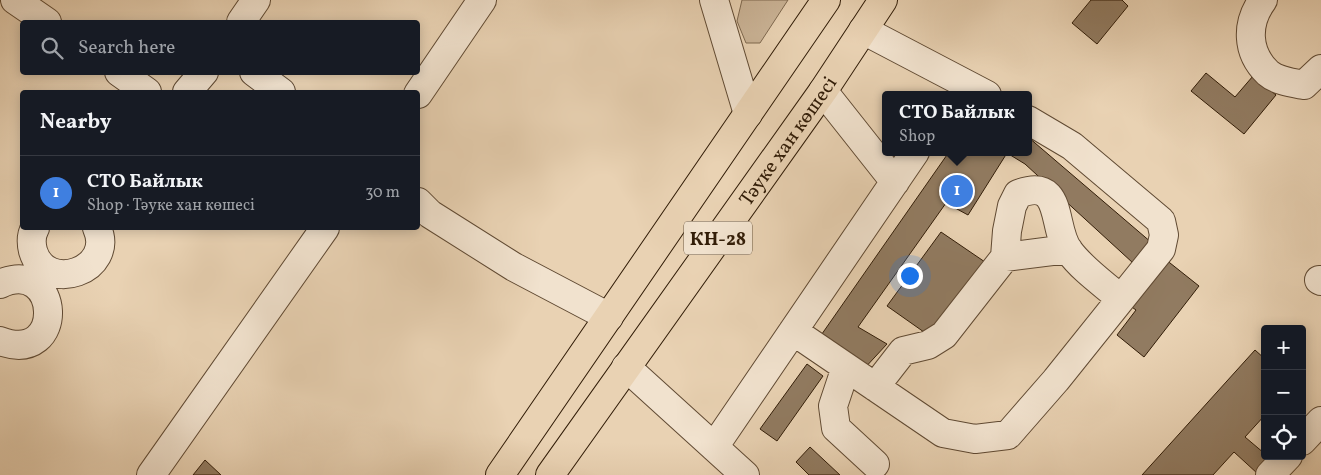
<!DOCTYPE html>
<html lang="en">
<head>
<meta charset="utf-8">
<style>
	:root { --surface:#171b24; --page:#242831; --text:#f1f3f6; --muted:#9ea1a6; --line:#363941; --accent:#c59692 }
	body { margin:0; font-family:Vollkorn,serif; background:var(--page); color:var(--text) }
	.controls { position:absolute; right:15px; bottom:15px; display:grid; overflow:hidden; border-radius:5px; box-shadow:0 2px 12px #0003 }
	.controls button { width:45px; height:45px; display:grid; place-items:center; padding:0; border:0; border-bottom:1px solid var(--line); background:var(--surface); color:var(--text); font:25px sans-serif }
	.you { position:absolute; left:909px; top:275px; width:18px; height:18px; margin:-12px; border:4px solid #fff; border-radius:50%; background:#1a73e8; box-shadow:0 0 0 8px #1a73e833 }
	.badge { display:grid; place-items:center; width:32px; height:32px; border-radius:50%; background:var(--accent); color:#fff; font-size:16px; font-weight:700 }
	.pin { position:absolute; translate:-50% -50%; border:2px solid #fff; box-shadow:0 1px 5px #0006 }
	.popup { position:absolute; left:882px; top:91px; width:150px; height:65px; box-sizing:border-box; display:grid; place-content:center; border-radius:5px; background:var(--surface); filter:drop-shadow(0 1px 4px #0005); font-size:16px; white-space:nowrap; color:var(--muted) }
	.popup b { font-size:19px; color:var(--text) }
	.popup::after { content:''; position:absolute; left:50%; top:100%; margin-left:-10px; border:10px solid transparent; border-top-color:var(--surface) }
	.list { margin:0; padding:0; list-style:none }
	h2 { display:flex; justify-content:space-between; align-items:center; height:65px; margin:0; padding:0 20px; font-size:21px }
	h2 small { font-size:16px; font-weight:400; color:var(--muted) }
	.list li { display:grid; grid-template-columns:32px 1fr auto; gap:15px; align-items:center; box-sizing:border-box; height:75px; padding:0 20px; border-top:1px solid var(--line) }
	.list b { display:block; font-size:19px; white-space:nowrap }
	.list p { margin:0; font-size:16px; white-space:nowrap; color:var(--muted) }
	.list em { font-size:16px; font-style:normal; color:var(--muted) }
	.icon { flex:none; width:28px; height:28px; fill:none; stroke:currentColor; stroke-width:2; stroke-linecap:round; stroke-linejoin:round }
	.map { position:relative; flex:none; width:1321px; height:475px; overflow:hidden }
	.search { position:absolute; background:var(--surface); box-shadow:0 2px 12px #0003; left:20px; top:20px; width:400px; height:55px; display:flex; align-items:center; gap:12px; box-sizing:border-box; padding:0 18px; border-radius:5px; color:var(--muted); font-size:19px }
	.panel { position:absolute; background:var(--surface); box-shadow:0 2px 12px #0003; left:20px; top:90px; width:400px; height:140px; border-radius:5px }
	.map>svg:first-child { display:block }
	.green { fill:#cab396; stroke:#7e684f }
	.building { fill:#917b61; stroke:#321d08 }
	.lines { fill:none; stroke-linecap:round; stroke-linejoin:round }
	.minor-casing { stroke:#604a33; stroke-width:30 }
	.major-casing { stroke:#321d08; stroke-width:30 }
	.minor { stroke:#f1e2ce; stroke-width:28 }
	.major { stroke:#e9d2b3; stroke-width:28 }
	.labels { text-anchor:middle; stroke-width:4; stroke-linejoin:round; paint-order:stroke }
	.shield { fill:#f1e2ce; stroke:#6b5843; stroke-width:1 }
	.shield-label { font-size:19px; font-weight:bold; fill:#321d08 }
	.street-label { font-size:20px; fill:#321d08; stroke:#f1e2ce }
</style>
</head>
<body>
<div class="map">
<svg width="1321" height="475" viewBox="0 0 1321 475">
	<rect width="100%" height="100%" fill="#e9d2b3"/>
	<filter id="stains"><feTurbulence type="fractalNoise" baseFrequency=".004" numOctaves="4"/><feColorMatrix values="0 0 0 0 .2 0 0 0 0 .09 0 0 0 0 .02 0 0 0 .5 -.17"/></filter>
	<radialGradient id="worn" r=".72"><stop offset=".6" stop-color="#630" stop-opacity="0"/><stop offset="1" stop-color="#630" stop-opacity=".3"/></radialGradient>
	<path class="green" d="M742 0H788L760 43H746L737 21Z"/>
	<path class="building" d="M1091 0H1122L1128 6 1097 44 1072 23Z
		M1206 73 1235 97 1253 76 1276 95 1244 134 1191 91Z
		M1028 137 1152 243 1133 263 1025 164 1007 153 968 215 946 203 858 327 887 344 862 371 817 341 949 152H1028Z
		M941 232 985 262 931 337 887 306Z
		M1165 259 1199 286 1144 357 1117 335 1136 310 1129 305Z
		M1255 350 1265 359V415L1245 437 1271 459 1258 474 1234 452 1213 475H1142Z
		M807 364 823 376 777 441 760 429Z
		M810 447 840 475H809L796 462Z
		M205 460 221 475H193Z"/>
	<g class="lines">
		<g class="minor-casing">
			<path id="minor" d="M15 0 47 22
				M714 0 748 114
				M1263 0C1246 23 1246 52 1268 73 1277 81 1293 83 1304 85L1321 69
				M241 22 256 0
				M863 30 987 95
				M119 72 147 92
				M254 72 281 92
				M823 91 895 182
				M187 92 204 72
				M418 94 482 0
				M418 202 430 214 514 267 609 317
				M35 228C31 235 31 243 33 251 46 295 116 270 97 228
				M1005 257 1068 249
				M1319 280 1321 281
				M0 284C61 256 67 366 0 341
				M793 331 943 433 975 439 1008 435 1056 380 1161 249 1164 235 1161 221 1072 146 1028 120
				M626 367 745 475
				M846 367 833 406 836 428 875 464
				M875 387 903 351 928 345 944 335 1005 257 1007 231 1012 206 1018 194C1065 176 1051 228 1069 251 1083 270 1104 284 1121 299
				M1302 441 1321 421
				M714 447 915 152
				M151 475 325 228
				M1270 475 1288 456"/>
		</g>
		<g class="major-casing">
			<g id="major">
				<path d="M500 475 826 0"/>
				<path id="s1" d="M550 475 823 91 883 0"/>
			</g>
		</g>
		<use href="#minor" class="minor"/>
		<use href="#major" class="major"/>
	</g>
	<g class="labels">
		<rect class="shield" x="684" y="221.5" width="68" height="33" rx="4"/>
		<g class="shield-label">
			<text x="718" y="245">КН-28</text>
		</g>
		<g class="street-label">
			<text dy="7" stroke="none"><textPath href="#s1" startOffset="410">Тәуке хан көшесі</textPath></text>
		</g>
	</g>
	<rect width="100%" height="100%" filter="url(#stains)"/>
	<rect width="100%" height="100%" fill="url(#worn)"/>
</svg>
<div class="controls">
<button>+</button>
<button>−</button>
<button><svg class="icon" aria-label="locate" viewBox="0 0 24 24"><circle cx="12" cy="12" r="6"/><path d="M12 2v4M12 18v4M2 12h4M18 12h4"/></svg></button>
</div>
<div class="you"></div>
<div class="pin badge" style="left:957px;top:191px;background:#3f7fe0">1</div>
<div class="popup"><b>СТО Байлык</b>Shop</div>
<div class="search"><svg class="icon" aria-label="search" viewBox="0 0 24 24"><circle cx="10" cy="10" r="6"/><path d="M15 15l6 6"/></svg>Search here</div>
<section class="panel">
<h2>Nearby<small></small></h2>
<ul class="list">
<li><span class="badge" style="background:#3f7fe0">1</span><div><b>СТО Байлык</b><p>Shop · Тәуке хан көшесі</p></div><em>30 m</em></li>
</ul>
</section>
</div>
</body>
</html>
